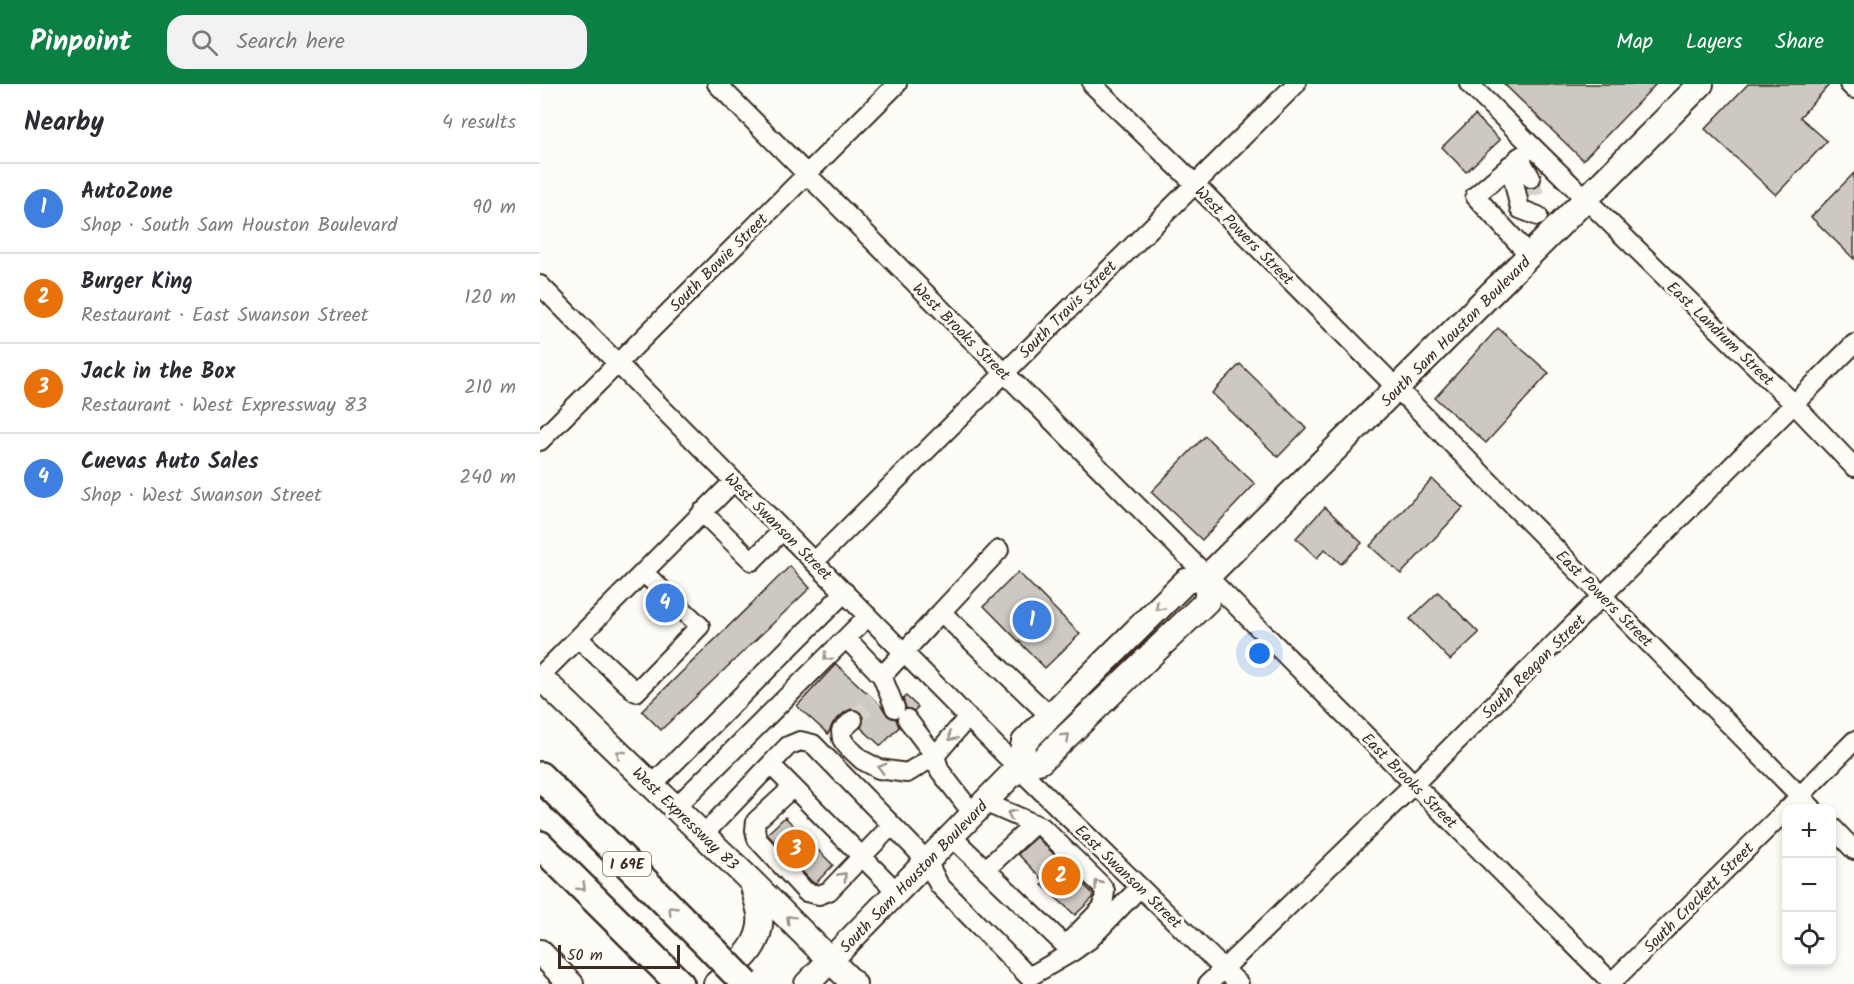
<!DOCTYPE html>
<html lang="en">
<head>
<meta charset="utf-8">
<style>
	:root { --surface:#fff; --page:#f2f2f3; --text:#2b2b33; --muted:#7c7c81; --line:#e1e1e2; --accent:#0b8043 }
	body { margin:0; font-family:Kalam,sans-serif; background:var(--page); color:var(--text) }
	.controls { position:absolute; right:18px; bottom:18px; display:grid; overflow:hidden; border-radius:12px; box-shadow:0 3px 9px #0003 }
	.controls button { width:54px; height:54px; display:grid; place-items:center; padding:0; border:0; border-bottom:2px solid var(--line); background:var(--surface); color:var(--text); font:30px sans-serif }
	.scale { position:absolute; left:18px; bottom:15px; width:122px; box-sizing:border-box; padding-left:6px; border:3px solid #3b2a1e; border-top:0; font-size:16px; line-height:21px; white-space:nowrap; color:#3b2a1e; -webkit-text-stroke:4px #fdfcf7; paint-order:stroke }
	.you { position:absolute; left:720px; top:570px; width:21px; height:21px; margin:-15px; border:4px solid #fff; border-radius:50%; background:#1a73e8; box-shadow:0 0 0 9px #1a73e833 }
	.badge { display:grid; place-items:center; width:39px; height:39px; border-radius:50%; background:var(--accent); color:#fff; font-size:20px; font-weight:700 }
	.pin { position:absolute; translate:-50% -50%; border:3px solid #fff; box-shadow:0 2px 6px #0006 }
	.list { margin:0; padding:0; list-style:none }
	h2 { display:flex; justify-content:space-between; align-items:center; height:78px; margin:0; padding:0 24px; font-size:26px }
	h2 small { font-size:20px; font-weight:400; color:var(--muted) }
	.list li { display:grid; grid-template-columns:39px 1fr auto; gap:18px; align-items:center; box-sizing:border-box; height:90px; padding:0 24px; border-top:2px solid var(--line) }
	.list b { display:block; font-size:22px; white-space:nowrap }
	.list p { margin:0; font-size:20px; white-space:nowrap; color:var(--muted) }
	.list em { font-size:20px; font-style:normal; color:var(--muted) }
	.icon { flex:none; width:33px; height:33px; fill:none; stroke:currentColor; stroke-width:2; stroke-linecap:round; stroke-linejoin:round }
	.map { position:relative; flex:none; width:1314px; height:900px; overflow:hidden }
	header { display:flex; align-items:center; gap:36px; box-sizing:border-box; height:84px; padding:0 30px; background:var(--accent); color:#fff }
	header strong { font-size:28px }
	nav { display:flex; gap:33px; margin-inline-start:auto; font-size:21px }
	.search { width:420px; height:54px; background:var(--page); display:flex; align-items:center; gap:15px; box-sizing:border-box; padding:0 21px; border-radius:18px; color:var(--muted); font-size:22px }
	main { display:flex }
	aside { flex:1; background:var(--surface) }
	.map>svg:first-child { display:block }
	.building { fill:#cdc8c2; stroke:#3b2a1e; stroke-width:1.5 }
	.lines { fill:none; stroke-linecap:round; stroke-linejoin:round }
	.minor-tunnel { stroke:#d6d2cc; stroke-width:18; stroke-dasharray:18 9; stroke-linecap:butt }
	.minor-casing { stroke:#3b2a1e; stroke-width:22 }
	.major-casing { stroke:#3b2a1e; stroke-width:28 }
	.highway-casing { stroke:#3b2a1e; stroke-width:32 }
	.minor { stroke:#fdfcf7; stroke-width:18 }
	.major { stroke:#fdfcf7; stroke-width:24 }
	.highway { stroke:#fdfcf7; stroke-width:27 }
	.highway-bridge-casing { stroke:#3b2a1e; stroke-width:32; stroke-linecap:butt }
	.highway-bridge { stroke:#fdfcf7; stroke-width:27 }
	.oneway { stroke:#9c938a }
	.labels { text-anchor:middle; stroke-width:6; stroke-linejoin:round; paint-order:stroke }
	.shield { fill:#fdfcf7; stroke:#75695f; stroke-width:1.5 }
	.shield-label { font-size:15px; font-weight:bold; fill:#3b2a1e }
	.street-label { font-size:16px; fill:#3b2a1e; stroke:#fdfcf7 }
</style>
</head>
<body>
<header>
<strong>Pinpoint</strong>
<div class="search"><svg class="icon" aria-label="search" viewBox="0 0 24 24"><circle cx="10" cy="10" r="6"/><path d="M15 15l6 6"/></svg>Search here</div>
<nav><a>Map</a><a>Layers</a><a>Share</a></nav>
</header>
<main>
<aside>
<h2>Nearby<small>4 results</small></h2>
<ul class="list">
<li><span class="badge" style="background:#3f7fe0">1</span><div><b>AutoZone</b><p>Shop · South Sam Houston Boulevard</p></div><em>90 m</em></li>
<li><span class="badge" style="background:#e8710a">2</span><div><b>Burger King</b><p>Restaurant · East Swanson Street</p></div><em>120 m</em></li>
<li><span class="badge" style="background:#e8710a">3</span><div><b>Jack in the Box</b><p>Restaurant · West Expressway 83</p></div><em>210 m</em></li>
<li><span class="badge" style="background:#3f7fe0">4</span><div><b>Cuevas Auto Sales</b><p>Shop · West Swanson Street</p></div><em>240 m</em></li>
</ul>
</aside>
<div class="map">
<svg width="1314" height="900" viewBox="0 0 1314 900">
	<rect width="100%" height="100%" fill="#fdfcf7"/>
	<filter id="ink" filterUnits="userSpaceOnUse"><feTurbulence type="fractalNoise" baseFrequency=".0167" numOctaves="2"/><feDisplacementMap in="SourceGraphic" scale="12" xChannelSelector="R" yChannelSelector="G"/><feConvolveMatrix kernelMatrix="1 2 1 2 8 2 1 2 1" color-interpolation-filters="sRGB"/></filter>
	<g filter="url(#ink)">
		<path class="building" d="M964 0H1116L1043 76Z
			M1208 0H1290L1260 33 1287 57 1236 111 1165 45Z
			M935 31 960 56 926 88 902 63Z
			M1314 89V175L1271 133Z
			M958 244 1009 289 946 359 895 314Z
			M700 280 766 344 738 373 672 309Z
			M665 352 715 400 662 456 611 408Z
			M892 395 923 424 861 490 830 462Z
			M785 423 822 459 801 480 785 465 777 474 756 454Z
			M250 482 270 504 121 646 102 627Z
			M478 488 540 550 505 584 444 522Z
			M898 508 939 549 910 576 870 535Z
			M296 580 342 623 348 632 356 635 359 643 341 662 321 644 324 633 317 626 311 625 305 628 293 639 288 650 257 622Z
			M366 612 378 623 374 627 366 624 363 615Z
			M245 733 293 781 276 799 272 798 227 750Z
			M497 753 553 810V814L535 831 502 801 505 798 478 770Z"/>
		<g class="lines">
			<path class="minor-tunnel" d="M991 94 996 116
				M313 636 334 615"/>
			<g class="minor-casing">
				<path id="minor" d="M177 0 1073 900
					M552 0 655 100 1272 724
					M929 0 1254 320 1314 383
					M1309 0 1314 5
					M979 73 991 94
					M970 81 980 125 998 132
					M990 172 935 112 992 63
					M0 201 478 684 699 900
					M0 357 357 0
					M162 428 212 477 243 446
					M275 477 756 0
					M401 528 459 466
					M38 554 96 608 160 542 103 488
					M306 554 342 592 355 624
					M0 592 194 397
					M342 592 401 528 510 632
					M367 635 395 672 400 687 433 730
					M313 636 301 647 302 655 307 662 322 676 339 685 367 689 395 672 428 633
					M231 681 357 808
					M112 701 305 508
					M253 703 216 737 215 746 217 755 266 808 279 811 289 807 352 741
					M444 718 497 741
					M1252 720 1314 657
					M135 724 328 532
					M1292 743 1314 766
					M163 751 248 662 260 657 273 660 387 777 399 801 489 893 532 868
					M411 752 532 868 549 856 600 803
					M446 785 490 744 497 741 502 743 560 800 565 807 563 823 525 862
					M668 900 874 700 1314 260
					M1070 900 1246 726"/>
			</g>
			<g class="major-casing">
				<path id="major" d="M0 593 212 798 314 900
					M478 684 484 658 646 497 667 493 1161 0
					M0 868 31 900
					M176 900C196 881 224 862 220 830 218 819 214 808 212 798
					M267 900 478 684 501 677 667 517V493"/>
			</g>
			<g class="highway-casing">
				<path id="highway" d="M0 692 174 867
					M0 761 140 900"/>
			</g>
			<use href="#minor" class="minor"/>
			<use href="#major" class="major"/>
			<use href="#highway" class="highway"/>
			<g class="highway-bridge-casing">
				<path id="highway-bridge" d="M174 867 206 900"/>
			</g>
			<use href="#highway-bridge" class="highway-bridge"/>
		</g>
		<defs><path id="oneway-chevron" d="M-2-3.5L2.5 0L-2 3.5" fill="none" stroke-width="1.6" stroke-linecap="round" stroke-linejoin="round" transform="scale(1.5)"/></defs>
		<g class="oneway">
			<use href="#oneway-chevron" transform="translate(619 523) rotate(135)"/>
			<use href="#oneway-chevron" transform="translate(287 573) rotate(135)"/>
			<use href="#oneway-chevron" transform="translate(412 653) rotate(131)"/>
			<use href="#oneway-chevron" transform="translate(526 653) rotate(-44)"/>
			<use href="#oneway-chevron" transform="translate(80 670) rotate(-136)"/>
			<use href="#oneway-chevron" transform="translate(342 684) rotate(-164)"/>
			<use href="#oneway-chevron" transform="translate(471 730) rotate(-156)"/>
			<use href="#oneway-chevron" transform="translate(303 792) rotate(-48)"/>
			<use href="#oneway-chevron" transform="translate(558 800) rotate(-127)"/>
			<use href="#oneway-chevron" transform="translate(42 803) rotate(45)"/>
			<use href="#oneway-chevron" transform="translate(132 826) rotate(-135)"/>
			<use href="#oneway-chevron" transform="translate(250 835) rotate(-135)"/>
		</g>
	</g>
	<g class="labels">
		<rect class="shield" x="63" y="768" width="48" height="24" rx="4.5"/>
		<g class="shield-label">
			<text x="87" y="785">I 69E</text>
		</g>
		<g class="street-label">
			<text transform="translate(705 151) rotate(45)" y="6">West Powers Street</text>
			<text transform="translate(178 178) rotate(-45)" y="6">South Bowie Street</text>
			<text transform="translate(527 225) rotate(-45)" y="6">South Travis Street</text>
			<text transform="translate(422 247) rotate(45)" y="6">West Brooks Street</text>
			<text transform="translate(915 247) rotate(-45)" y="6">South Sam Houston Boulevard</text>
			<text transform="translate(1181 249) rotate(44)" y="6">East Landrum Street</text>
			<text transform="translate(239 442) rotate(45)" y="6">West Swanson Street</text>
			<text transform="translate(1065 514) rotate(45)" y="6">East Powers Street</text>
			<text transform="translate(993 582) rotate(-45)" y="6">South Reagan Street</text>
			<text transform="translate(870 696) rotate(45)" y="6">East Brooks Street</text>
			<text transform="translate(146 734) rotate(44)" y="6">West Expressway 83</text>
			<text transform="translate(373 792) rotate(-46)" y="6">South Sam Houston Boulevard</text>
			<text transform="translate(589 792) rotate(44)" y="6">East Swanson Street</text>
			<text transform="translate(1158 813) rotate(-45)" y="6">South Crockett Street</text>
		</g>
	</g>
</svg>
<div class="controls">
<button>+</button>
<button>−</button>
<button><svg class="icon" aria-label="locate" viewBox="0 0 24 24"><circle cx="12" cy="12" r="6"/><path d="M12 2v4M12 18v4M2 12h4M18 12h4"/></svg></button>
</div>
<div class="scale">50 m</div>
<div class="you"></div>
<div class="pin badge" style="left:492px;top:536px;background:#3f7fe0">1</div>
<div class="pin badge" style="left:521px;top:792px;background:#e8710a">2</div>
<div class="pin badge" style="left:256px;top:765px;background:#e8710a">3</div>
<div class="pin badge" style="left:125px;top:519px;background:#3f7fe0">4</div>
</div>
</main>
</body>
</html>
